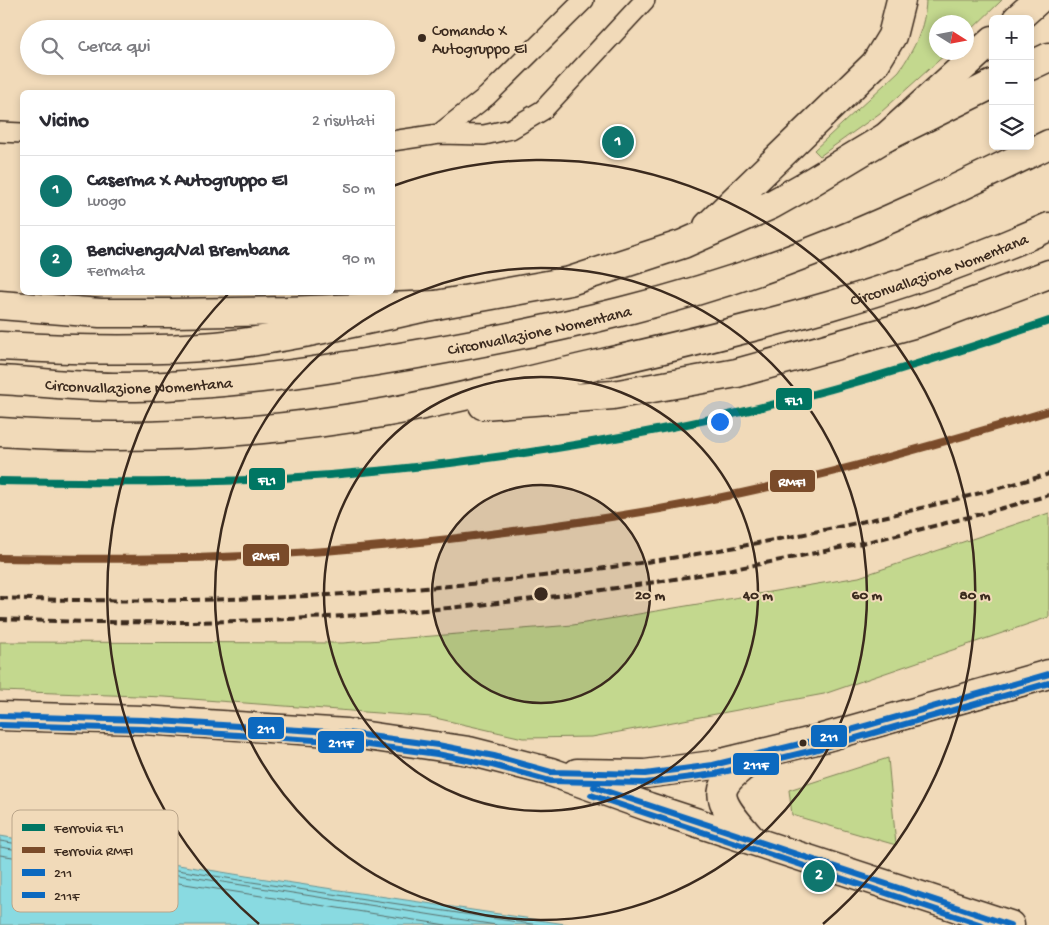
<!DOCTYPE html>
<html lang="it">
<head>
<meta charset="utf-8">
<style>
	:root { --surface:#fff; --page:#f7f7f7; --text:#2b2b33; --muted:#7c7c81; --line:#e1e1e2; --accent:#0f766e }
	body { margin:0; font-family:"Gochi Hand",sans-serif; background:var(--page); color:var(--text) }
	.controls { position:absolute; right:15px; top:15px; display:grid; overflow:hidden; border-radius:8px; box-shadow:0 2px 8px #0003 }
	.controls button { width:45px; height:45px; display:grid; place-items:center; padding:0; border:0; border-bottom:1px solid var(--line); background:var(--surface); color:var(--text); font:25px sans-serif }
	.compass { position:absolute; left:929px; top:15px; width:45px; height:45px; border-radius:50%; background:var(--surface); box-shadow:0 2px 8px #0003; rotate:101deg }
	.you { position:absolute; left:719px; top:421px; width:18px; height:18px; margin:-12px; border:4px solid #fff; border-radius:50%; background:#1a73e8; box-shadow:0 0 0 8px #1a73e833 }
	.badge { display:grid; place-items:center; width:32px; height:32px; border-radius:50%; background:var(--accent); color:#fff; font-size:16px; font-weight:700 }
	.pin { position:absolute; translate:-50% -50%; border:2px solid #fff; box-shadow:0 1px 5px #0006 }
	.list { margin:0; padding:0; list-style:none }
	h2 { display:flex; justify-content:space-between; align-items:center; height:65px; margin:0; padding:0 20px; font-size:21px }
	h2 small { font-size:16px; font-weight:400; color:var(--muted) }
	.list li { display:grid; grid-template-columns:32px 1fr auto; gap:15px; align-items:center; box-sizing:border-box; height:70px; padding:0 20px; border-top:1px solid var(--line) }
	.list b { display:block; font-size:19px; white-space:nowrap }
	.list p { margin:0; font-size:16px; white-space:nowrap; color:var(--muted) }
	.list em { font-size:16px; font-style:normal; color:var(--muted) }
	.icon { flex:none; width:28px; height:28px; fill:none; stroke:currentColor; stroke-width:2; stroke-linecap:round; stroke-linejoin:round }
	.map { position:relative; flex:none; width:1049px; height:925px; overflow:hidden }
	.search { position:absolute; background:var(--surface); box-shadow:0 2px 8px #0003; left:20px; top:20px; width:375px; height:55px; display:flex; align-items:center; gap:12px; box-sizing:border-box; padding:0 18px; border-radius:28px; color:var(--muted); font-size:19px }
	.panel { position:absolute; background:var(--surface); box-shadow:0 2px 8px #0003; left:20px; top:90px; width:375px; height:205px; border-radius:8px }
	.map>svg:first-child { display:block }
	.green { fill:#c3d88e; stroke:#7f8156 }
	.water { fill:#89dae1; stroke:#6a9493 }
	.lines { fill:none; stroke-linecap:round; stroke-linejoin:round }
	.shore { stroke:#5a706c; stroke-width:1 }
	.lane-casing { stroke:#3b2a1e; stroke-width:22 }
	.street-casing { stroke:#3b2a1e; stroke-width:31 }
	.secondary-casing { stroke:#3b2a1e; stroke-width:31 }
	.highway-casing { stroke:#3b2a1e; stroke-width:31 }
	.lane { stroke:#f1dab9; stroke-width:19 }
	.street { stroke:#f1dab9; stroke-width:28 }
	.secondary { stroke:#f1dab9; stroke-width:28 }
	.highway { stroke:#f1dab9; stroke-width:28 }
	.rail { stroke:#3b2a1e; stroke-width:4; stroke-dasharray:8 4; stroke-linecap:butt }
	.bus-1-casing { stroke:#f1dab9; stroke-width:10 }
	.bus-2-casing { stroke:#f1dab9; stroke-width:10 }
	.bus-1 { stroke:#0c69bf; stroke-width:6 }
	.bus-2 { stroke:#0c69bf; stroke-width:6 }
	.rail-1-casing { stroke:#f1dab9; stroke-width:11 }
	.rail-2-casing { stroke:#f1dab9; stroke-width:11 }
	.rail-1 { stroke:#007663; stroke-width:8 }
	.rail-2 { stroke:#7a4b2a; stroke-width:8 }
	.ring { fill:none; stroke:#3b2a1e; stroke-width:2.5 }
	.poi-dot { fill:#3b2a1e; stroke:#f1dab9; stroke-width:2 }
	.labels { text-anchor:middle; stroke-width:4; stroke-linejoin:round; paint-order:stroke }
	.poi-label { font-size:16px; fill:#3b2a1e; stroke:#f1dab9; text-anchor:start }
	.street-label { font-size:16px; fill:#3b2a1e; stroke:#f1dab9 }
	.key { fill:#f1dab9; stroke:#baa58a; stroke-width:1 }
	.key-label { font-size:14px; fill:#3b2a1e }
	.centre { fill:#3b2a1e; stroke:#f1dab9; stroke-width:2.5 }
	.ring-label { font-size:15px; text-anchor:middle; font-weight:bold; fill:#3b2a1e; stroke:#f1dab9; stroke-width:4; stroke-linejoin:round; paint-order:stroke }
	.line-badge { stroke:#f1dab9; stroke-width:2 }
	.badge-label { font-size:14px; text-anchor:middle; font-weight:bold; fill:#fff }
</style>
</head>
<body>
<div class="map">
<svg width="1049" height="925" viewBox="0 0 1049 925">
	<rect width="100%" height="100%" fill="#f1dab9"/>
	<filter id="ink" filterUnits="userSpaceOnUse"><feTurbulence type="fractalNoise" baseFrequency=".02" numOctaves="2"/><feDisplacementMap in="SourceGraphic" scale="10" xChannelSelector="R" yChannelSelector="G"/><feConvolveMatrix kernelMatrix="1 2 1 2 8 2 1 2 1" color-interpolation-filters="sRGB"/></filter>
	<g filter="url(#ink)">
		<path class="green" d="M926 0H1002L967 34 966 22H936V52L947 53 880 113 820 156 814 150 899 71C915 48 925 28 926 0Z
			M1049 513V617L824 694 592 737 523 738 431 717 165 697 0 691V642L343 643 573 625 859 577Z
			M888 758 896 845 792 815 789 790Z"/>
		<path class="water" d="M0 836 246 876 572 925H0Z"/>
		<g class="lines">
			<path class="shore" d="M0 841 245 881 538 925
				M0 847 496 925
				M0 855 446 925"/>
			<g class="lane-casing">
				<path id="lane" d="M0 132 22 133
					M439 134 487 96 584 0
					M392 141 439 134 484 135 511 129 543 110 645 0"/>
			</g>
			<g class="street-casing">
				<path id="street" d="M752 840C712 794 710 789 761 753"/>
			</g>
			<g class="secondary-casing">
				<path id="secondary" d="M1017 19 1038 0
					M708 226 875 64 892 36 901 0
					M0 305 100 313H172L286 311 436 305 570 281 683 244 771 205 803 187 886 137 993 40
					M0 716 143 720 347 733 469 751 551 772 649 807 1010 925
					M577 773 645 774 713 765 812 741 1049 674"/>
			</g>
			<g class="highway-casing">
				<g id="highway">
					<path d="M1030 66 1049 57"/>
					<path d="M886 137 993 84"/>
					<path d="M0 346C72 350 144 352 216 346 290 339 363 320 436 305"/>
					<path id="s1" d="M0 380C40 382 80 387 120 387 224 387 327 370 429 352 559 329 687 300 810 252 891 221 970 182 1049 144"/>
					<path d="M483 405 613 395 737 373 920 322 1049 274"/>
					<path id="s2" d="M0 432C129 441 260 435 388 412 459 399 529 380 599 364 753 329 905 291 1049 227"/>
				</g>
			</g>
			<use href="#lane" class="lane"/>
			<use href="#street" class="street"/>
			<use href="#secondary" class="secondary"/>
			<use href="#highway" class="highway"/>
			<path class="rail" d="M0 598C352 611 710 572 1049 474
				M0 619C347 635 715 592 1049 495"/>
			<g class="bus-1-casing">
				<path id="bus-1" d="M0 716 143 720 347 733 438 745 494 756 551 772 645 774 713 765 812 741 1049 674
					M594 787 1010 925"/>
			</g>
			<g class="bus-2-casing">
				<path id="bus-2" d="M0 725 143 729 346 742 437 754 492 765 550 781 645 783 715 774 814 750 1049 683
					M591 795 982 925"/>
			</g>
			<use href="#bus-1" class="bus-1"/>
			<use href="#bus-2" class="bus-2"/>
			<g class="rail-1-casing">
				<path id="rail-1" d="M0 481C89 482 179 484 268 479 400 472 532 455 662 429 794 404 922 364 1049 321"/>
			</g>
			<g class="rail-2-casing">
				<path id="rail-2" d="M0 558C89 559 178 560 267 555 399 547 530 531 660 509 792 486 921 449 1049 411"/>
			</g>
			<use href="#rail-1" class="rail-1"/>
			<use href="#rail-2" class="rail-2"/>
		</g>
	</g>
	<circle cx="541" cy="594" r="109" fill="#3b2a1e" fill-opacity=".12"/>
	<g class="ring">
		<circle cx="541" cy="594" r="109"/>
		<circle cx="541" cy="594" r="217"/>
		<circle cx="541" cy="594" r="326"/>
		<path d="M259 924A434 434 0 0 1 229 293M393 186A434 434 0 0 1 823 924"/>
	</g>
	<g class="poi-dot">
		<circle cx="422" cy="38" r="5"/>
		<circle cx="803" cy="743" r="4.5"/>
	</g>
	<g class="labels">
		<g class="poi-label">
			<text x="432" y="35">Comando X<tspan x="432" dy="18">Autogruppo EI</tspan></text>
		</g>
		<g class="street-label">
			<text dy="6" stroke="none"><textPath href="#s2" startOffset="959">Circonvallazione Nomentana</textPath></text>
			<text dy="6" stroke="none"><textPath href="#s1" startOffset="544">Circonvallazione Nomentana</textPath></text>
			<text dy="6" stroke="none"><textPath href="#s1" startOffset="139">Circonvallazione Nomentana</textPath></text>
		</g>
	</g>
	<rect x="12" y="810" width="166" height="102" rx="8" class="key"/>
	<rect x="22" y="824" width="23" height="7" fill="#007663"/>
	<rect x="22" y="847" width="23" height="6" fill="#7a4b2a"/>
	<rect x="22" y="869" width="23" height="7" fill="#0c69bf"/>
	<rect x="22" y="892" width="23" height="6" fill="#0c69bf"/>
	<g class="key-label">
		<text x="54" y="832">Ferrovia FL1</text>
		<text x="54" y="855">Ferrovia RMFI</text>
		<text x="54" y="877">211</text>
		<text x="54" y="900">211F</text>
	</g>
	<circle cx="541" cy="594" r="8" class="centre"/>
	<g class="ring-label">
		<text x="650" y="599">20 m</text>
		<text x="758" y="599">40 m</text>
		<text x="867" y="599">60 m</text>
		<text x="975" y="599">80 m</text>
	</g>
	<g class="line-badge">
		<rect x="775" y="387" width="38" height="24" rx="5" fill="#007663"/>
		<rect x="248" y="467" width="38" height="24" rx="5" fill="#007663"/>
		<rect x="769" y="469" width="47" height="24" rx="5" fill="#7a4b2a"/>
		<rect x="242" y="543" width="48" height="24" rx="5" fill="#7a4b2a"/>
		<rect x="247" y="716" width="38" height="24" rx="5" fill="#0c69bf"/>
		<rect x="810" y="724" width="38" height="24" rx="5" fill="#0c69bf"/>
		<rect x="317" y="730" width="48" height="24" rx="5" fill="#0c69bf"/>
		<rect x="732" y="752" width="48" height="24" rx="5" fill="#0c69bf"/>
	</g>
	<g class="badge-label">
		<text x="794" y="404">FL1</text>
		<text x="267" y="484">FL1</text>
		<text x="792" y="486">RMFI</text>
		<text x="266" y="560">RMFI</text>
		<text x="266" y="733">211</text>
		<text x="829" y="741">211</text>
		<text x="341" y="747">211F</text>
		<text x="756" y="769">211F</text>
	</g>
</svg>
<div class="controls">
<button>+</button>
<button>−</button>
<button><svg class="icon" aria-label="layers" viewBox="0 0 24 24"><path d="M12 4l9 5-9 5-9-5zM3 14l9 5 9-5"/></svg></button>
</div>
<svg class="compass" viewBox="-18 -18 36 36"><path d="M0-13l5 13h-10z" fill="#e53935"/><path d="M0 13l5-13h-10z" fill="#7c7c81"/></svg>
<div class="you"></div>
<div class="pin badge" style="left:618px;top:142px">1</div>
<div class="pin badge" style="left:819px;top:876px">2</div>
<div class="search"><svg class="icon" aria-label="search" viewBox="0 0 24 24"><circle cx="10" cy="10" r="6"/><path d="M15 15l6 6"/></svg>Cerca qui</div>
<section class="panel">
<h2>Vicino<small>2 risultati</small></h2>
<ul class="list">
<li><span class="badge">1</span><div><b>Caserma X Autogruppo EI</b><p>Luogo</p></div><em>50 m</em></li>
<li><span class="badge">2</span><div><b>Bencivenga/Val Brembana</b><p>Fermata</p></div><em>90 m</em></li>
</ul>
</section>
</div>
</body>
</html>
